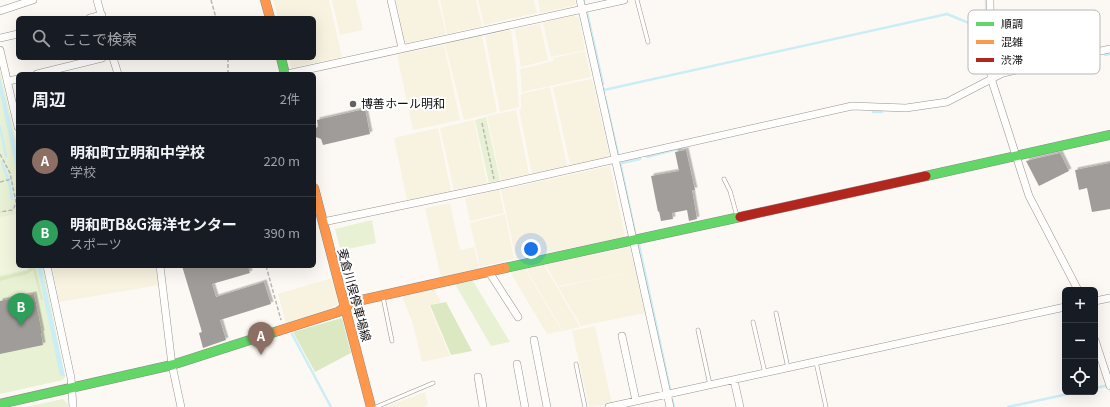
<!DOCTYPE html>
<html lang="ja">
<head>
<meta charset="utf-8">
<style>
	:root { --surface:#171b24; --page:#20242c; --text:#f1f3f6; --muted:#9ea1a6; --line:#363941; --accent:#b45309 }
	body { margin:0; font-family:Georgia,"Noto Sans JP",serif; background:var(--page); color:var(--text) }
	.controls { position:absolute; right:12px; bottom:12px; display:grid; overflow:hidden; border-radius:6px; box-shadow:0 4px 16px #0002 }
	.controls button { width:36px; height:36px; display:grid; place-items:center; padding:0; border:0; border-bottom:1px solid var(--line); background:var(--surface); color:var(--text); font:20px sans-serif }
	.you { position:absolute; left:531px; top:249px; width:14px; height:14px; margin:-10px; border:3px solid #fff; border-radius:50%; background:#1a73e8; box-shadow:0 0 0 6px #1a73e833 }
	.badge { display:grid; place-items:center; width:26px; height:26px; border-radius:50%; background:var(--accent); color:#fff; font-size:13px; font-weight:700 }
	.pin { position:absolute; translate:-50% -33px; filter:drop-shadow(0 1px 2px #0008) }
	.pin::after { content:''; position:absolute; top:21px; width:14px; height:12px; background:inherit; clip-path:polygon(0 0,100% 0,50% 100%) }
	.list { margin:0; padding:0; list-style:none }
	h2 { display:flex; justify-content:space-between; align-items:center; height:52px; margin:0; padding:0 16px; font-size:17px }
	h2 small { font-size:13px; font-weight:400; color:var(--muted) }
	.list li { display:grid; grid-template-columns:26px 1fr auto; gap:12px; align-items:center; box-sizing:border-box; height:72px; padding:0 16px; border-top:1px solid var(--line) }
	.list b { display:block; font-size:15px; white-space:nowrap }
	.list p { margin:0; font-size:13px; white-space:nowrap; color:var(--muted) }
	.list em { font-size:13px; font-style:normal; color:var(--muted) }
	.icon { flex:none; width:22px; height:22px; fill:none; stroke:currentColor; stroke-width:2; stroke-linecap:round; stroke-linejoin:round }
	.map { position:relative; flex:none; width:1110px; height:407px; overflow:hidden }
	.search { position:absolute; background:var(--surface); box-shadow:0 4px 16px #0002; left:16px; top:16px; width:300px; height:44px; display:flex; align-items:center; gap:10px; box-sizing:border-box; padding:0 14px; border-radius:6px; color:var(--muted); font-size:15px }
	.panel { position:absolute; background:var(--surface); box-shadow:0 4px 16px #0002; left:16px; top:72px; width:300px; height:196px; border-radius:6px }
	.map>svg:first-child { display:block }
	.farmland { fill:#f8f2e0 }
	.green { fill:#e9f1d4 }
	.forest { fill:#dce8c2 }
	.pitch { fill:#f2f5de }
	.water { fill:#caedf6 }
	.lines { fill:none; stroke-linecap:round; stroke-linejoin:round }
	.stream { stroke:#caedf6; stroke-width:2.5 }
	.building { fill:#a09c99; filter:url(#shadow) }
	.lane-casing { stroke:#969492; stroke-width:4.5 }
	.street-casing { stroke:#969492; stroke-width:8 }
	.fast-casing { stroke:#8c8b89; stroke-width:10 }
	.slow-casing { stroke:#8c8b89; stroke-width:10 }
	.jam-casing { stroke:#8c8b89; stroke-width:10 }
	.path { stroke:#b9b8b8; stroke-width:1.5; stroke-dasharray:4 2; stroke-linecap:butt }
	.lane { stroke:#fffefd; stroke-width:3.5 }
	.street { stroke:#fffefd; stroke-width:7 }
	.fast { stroke:#63d668; stroke-width:9 }
	.slow { stroke:#ff974d; stroke-width:9 }
	.jam { stroke:#b3261e; stroke-width:9 }
	.poi-dot { fill:#62615f; stroke:#fff; stroke-width:1.5 }
	.labels { text-anchor:middle; stroke-width:4; stroke-linejoin:round; paint-order:stroke }
	.poi-label { font-size:12px; fill:#0f0f0f; stroke:#fff; text-anchor:start }
	.street-label { font-size:12px; fill:#0f0f0f; stroke:#fff }
	.key { fill:#fff; stroke:#b7b7b7; stroke-width:1 }
	.key-label { font-size:11px; fill:#0f0f0f }
</style>
</head>
<body>
<div class="map">
<svg width="1110" height="407" viewBox="0 0 1110 407">
	<defs>
		<filter id="shadow"><feDropShadow dx="2.5" dy="-2.5" stdDeviation="0" flood-color="#0004"/></filter>
	</defs>
	<rect width="100%" height="100%" fill="#fcf9f4"/>
	<path class="farmland" d="M273 0H329L342 57 291 68 289 58H314V18H278Z
		M332 0H356L363 30 340 35Z
		M396 0H438L446 34 407 43 405 42Z
		M440 0H476L482 26 447 34Z
		M478 0H534L537 13 484 25Z
		M538 0H575L576 5 540 13Z
		M575 15 576 17H579L585 50 551 57 543 23Z
		M540 24 548 60 521 67 515 29Z
		M511 30 516 67 519 107 500 112 485 36Z
		M482 36 497 112 464 120 445 44Z
		M444 45 460 120 413 130 397 55Z
		M585 51 591 77 522 92 520 69 553 61V58Z
		M592 79 609 154 608 158 570 165 553 87Z
		M550 87 567 166 532 174 519 110 521 109V94Z
		M516 110 529 174 501 180 487 116Z
		M474 120 487 183 454 190 440 128Z
		M438 128 451 191 407 200 394 138Z
		M610 166 625 236 621 238 516 259 501 190Z
		M499 190 504 213 470 221 465 198Z
		M450 203 460 250 474 247 479 268 441 277 425 208Z
		M505 214 514 259 480 267 470 223Z
		M630 247 645 313 581 326 558 287 633 272 558 286 545 265Z
		M544 265 580 327 563 331 526 269Z
		M52 266H155L159 285 59 302Z
		M525 269 562 331 547 334 510 272Z
		M332 278 338 304 324 312 286 323 278 294Z
		M434 289 441 302 429 305 450 356 422 362 413 324 402 296Z
		M595 326 612 404 589 407 572 331Z
		M425 392 428 405 424 407H385Z"/>
	<path class="green" d="M0 71 18 149V266H43L65 377 63 380 0 394Z
		M486 117 500 180 489 183 475 120Z
		M372 220 376 243 348 249 356 286 350 288 335 229Z
		M473 281 510 342 491 346 455 284Z
		M63 399 68 404V407H25Z"/>
	<path class="forest" d="M28 266H35L43 300H41L33 270 27 274 0 281V277L29 270Z
		M446 302 472 351 451 355 430 305Z
		M342 318 351 353 315 372 293 332Z"/>
	<path class="pitch" d="M16 214 18 224V266H27L28 269 0 275V217Z"/>
	<path class="water" d="M0 77 18 158V178L0 94Z
		M37 266H41L65 376H60Z"/>
	<g class="lines">
		<path class="stream" d="M584 0V1
			M986 0 987 73
			M587 12 603 84
			M1105 55 1110 54
			M1066 64 1098 57
			M1038 69 1061 65
			M604 89V93
			M604 90 947 14 986 30
			M605 97 618 154
			M873 112H882
			M0 127 6 156
			M647 157 681 148
			M620 162 635 232
			M2 163 9 182 12 199
			M622 163 640 159
			M639 245 670 389
			M292 334 331 407
			M1095 388 1105 386
			M672 399 674 407
			M1008 407 1077 392"/>
	</g>
	<path class="building" d="M365 109 370 134 323 145 321 139 316 137 314 131V129L318 127 317 120Z
		M686 150 695 190H692L697 219 689 221 687 210 672 213 673 219 661 221 659 211 658 212 651 176 679 171 675 152Z
		M1060 153 1069 171 1039 186 1026 161Z
		M1110 163V209L1092 212 1087 188 1079 190 1075 170Z
		M182 266H248L250 273 212 284 216 297 264 282 271 304 220 320 226 340 203 348 199 333 202 332Z
		M34 294 42 333H41L43 345 0 354V301Z"/>
	<g class="lines">
		<g class="lane-casing">
			<path id="lane" d="M637 0 648 42
				M724 179 730 191 737 216
				M383 297 392 341
				M776 313 788 368
				M753 322 765 373
				M698 330 710 385
				M816 362 826 407
				M576 364 585 407
				M376 407 433 383"/>
		</g>
		<g class="street-casing">
			<path id="street" d="M97 0 102 18
				M391 0 402 48
				M580 0 670 407
				M990 0 991 78 1029 196 1078 290
				M0 11 33 0
				M90 18 102 15
				M0 38 18 34
				M0 50 18 127
				M113 58 118 74
				M37 74 102 58
				M287 74 624 0
				M8 81 18 79
				M323 222 496 186 852 106 906 108 947 102 1003 73 1110 49
				M47 266 71 378 73 407
				M160 266 172 365 181 407
				M489 272 518 317
				M1095 301 1110 298
				M622 336 636 401
				M534 340 547 407
				M1095 340 1110 386
				M517 364 525 407
				M478 377 483 407
				M734 380 740 407
				M609 407 1065 307"/>
		</g>
		<g class="fast-casing">
			<path id="fast" d="M281 58 285 74
				M926 176 1110 135
				M505 268 740 217
				M0 404 172 365 278 331"/>
		</g>
		<g class="slow-casing">
			<path id="slow" d="M265 0 270 18
				M314 188 371 407
				M278 331 338 312 353 302 505 268"/>
		</g>
		<g class="jam-casing">
			<path id="jam" d="M740 217 926 176"/>
		</g>
		<path class="path" d="M211 0 216 18
			M228 58V74
			M482 123 494 179
			M0 154 10 173 16 202 14 208 12 210 0 212
			M0 182 12 179
			M266 266 281 320"/>
		<use href="#lane" class="lane"/>
		<use href="#street" class="street"/>
		<use href="#fast" class="fast"/>
		<use href="#slow" class="slow"/>
		<use href="#jam" class="jam"/>
	</g>
	<circle class="poi-dot" cx="353" cy="104" r="4"/>
	<g class="labels">
		<g class="poi-label">
			<text x="361" y="108">博善ホール明和</text>
		</g>
		<g class="street-label">
			<text transform="translate(354 295) rotate(75)" y="4">麦倉川俣停車場線</text>
		</g>
	</g>
	<rect x="968" y="10" width="132" height="64" rx="6" class="key"/>
	<rect x="976" y="22" width="18" height="4" fill="#63d668"/>
	<rect x="976" y="40" width="18" height="4" fill="#ff974d"/>
	<rect x="976" y="58" width="18" height="4" fill="#b3261e"/>
	<g class="key-label">
		<text x="1001" y="28">順調</text>
		<text x="1001" y="46">混雑</text>
		<text x="1001" y="64">渋滞</text>
	</g>
</svg>
<div class="controls">
<button>+</button>
<button>−</button>
<button><svg class="icon" aria-label="locate" viewBox="0 0 24 24"><circle cx="12" cy="12" r="6"/><path d="M12 2v4M12 18v4M2 12h4M18 12h4"/></svg></button>
</div>
<div class="you"></div>
<div class="pin badge" style="left:261px;top:355px;background:#8d6e63">A</div>
<div class="pin badge" style="left:21px;top:326px;background:#2e9e5b">B</div>
<div class="search"><svg class="icon" aria-label="search" viewBox="0 0 24 24"><circle cx="10" cy="10" r="6"/><path d="M15 15l6 6"/></svg>ここで検索</div>
<section class="panel">
<h2>周辺<small>2件</small></h2>
<ul class="list">
<li><span class="badge" style="background:#8d6e63">A</span><div><b>明和町立明和中学校</b><p>学校</p></div><em>220 m</em></li>
<li><span class="badge" style="background:#2e9e5b">B</span><div><b>明和町B&amp;G海洋センター</b><p>スポーツ</p></div><em>390 m</em></li>
</ul>
</section>
</div>
</body>
</html>
